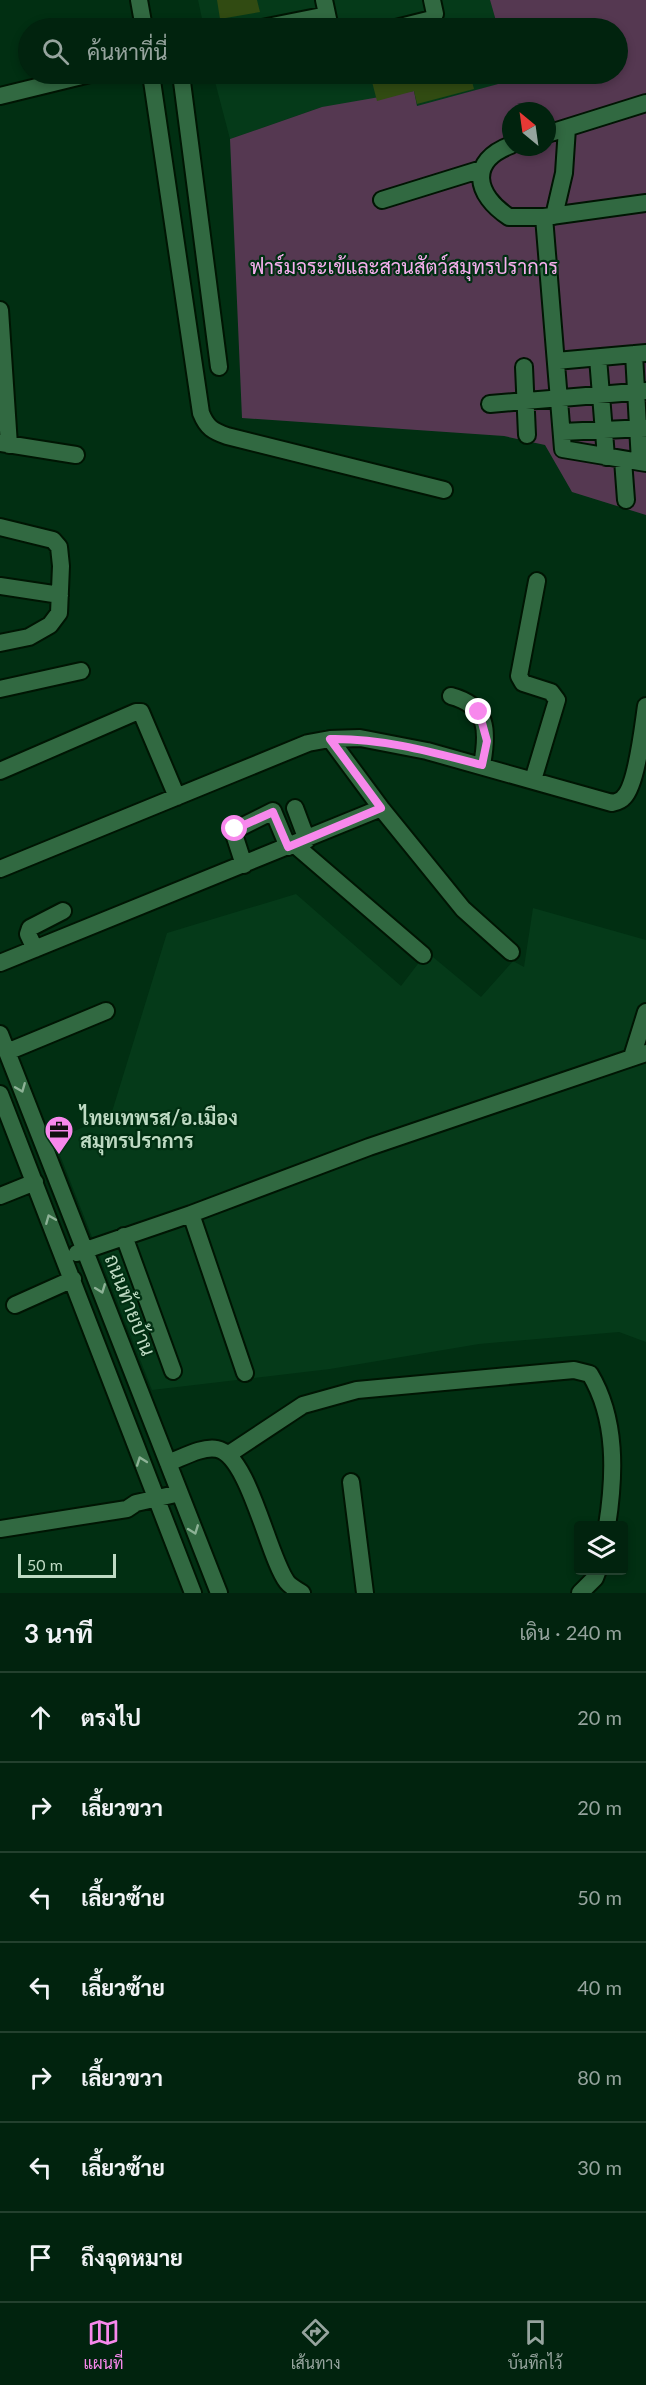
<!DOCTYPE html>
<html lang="th">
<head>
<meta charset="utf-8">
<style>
	:root { --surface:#01230e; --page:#0f2f1c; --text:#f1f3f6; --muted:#96a49e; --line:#23402e; --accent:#f788ec }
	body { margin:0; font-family:Lato,Sarabun,sans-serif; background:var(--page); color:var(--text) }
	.controls { position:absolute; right:18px; bottom:18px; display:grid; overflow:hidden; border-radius:6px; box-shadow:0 3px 9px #0003 }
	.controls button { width:54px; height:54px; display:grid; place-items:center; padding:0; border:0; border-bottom:2px solid var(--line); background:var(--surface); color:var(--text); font:30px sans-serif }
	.compass { position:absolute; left:502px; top:102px; width:54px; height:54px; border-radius:50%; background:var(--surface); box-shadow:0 3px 9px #0003; rotate:331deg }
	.scale { position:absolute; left:18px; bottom:15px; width:98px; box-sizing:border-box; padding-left:6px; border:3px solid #bedac3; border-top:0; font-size:16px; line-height:21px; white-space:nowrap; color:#bedac3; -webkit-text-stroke:4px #012f12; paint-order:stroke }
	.stop { position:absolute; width:18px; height:18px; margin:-14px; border:4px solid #f788ec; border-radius:50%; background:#fff }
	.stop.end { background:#f788ec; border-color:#fff; box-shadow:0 2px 6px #0008 }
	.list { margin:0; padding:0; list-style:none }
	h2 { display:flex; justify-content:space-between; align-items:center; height:78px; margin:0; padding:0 24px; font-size:26px }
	h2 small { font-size:20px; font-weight:400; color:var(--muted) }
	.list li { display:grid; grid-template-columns:39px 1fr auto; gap:18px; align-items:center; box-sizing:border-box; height:90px; padding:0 24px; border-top:2px solid var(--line) }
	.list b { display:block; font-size:22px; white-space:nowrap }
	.list em { font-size:20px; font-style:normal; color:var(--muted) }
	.icon { flex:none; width:33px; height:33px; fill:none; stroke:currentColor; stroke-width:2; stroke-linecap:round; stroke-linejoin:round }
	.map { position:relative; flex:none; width:646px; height:1593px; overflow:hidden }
	.search { position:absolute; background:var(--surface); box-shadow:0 3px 9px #0003; left:18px; right:18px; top:18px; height:66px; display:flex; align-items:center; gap:15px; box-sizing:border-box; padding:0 21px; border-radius:33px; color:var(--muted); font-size:22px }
	.sheet { height:708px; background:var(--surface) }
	nav { display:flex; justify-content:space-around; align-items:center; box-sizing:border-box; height:84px; border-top:2px solid var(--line); background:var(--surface); font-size:16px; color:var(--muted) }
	nav a { display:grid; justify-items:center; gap:3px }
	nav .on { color:var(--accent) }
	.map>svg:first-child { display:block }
	.built { fill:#053a19 }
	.green { fill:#553851; fill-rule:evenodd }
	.building { fill:#314b12 }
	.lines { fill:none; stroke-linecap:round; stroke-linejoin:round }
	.minor-casing { stroke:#001503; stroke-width:20 }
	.minor { stroke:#316941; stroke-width:16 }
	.oneway { stroke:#8db296 }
	.route { stroke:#f788ec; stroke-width:8 }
	.labels { text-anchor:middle; stroke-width:4.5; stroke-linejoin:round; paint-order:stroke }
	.park-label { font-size:20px; fill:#f6afee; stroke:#012f12 }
	.poi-label { font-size:20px; font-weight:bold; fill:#bedac3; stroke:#012f12; text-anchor:start }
	.street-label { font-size:20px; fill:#bedac3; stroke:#012f12 }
</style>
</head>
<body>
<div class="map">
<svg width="646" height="1593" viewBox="0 0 646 1593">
	<rect width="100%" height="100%" fill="#012f12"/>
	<path class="built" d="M198 0H490L498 28H204Z
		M213 74H511L513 80 417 107H322L230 139Z
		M296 894 401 986 427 952 481 997 513 961 524 967 533 908 646 940V1342L619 1332 479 1344 330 1369 152 1390 54 1140 111 1115 167 933Z"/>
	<path class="green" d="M490 0H646V515L572 492 545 445 504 436 242 418 230 139 322 107 414 91 417 106 513 80 511 74H618V28H498ZM511 111H547V147H511Z"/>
	<path class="building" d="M217 0H257L260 12 220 19Z
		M370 74H470L474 89 417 104 414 91 377 101Z"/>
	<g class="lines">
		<g class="minor-casing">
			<path id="minor" d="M139 0 144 28
				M324 0 330 28
				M262 28 327 15
				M396 28 432 19 435 14 432 0
				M151 74 201 413C207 428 213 431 227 436L444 490
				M181 74 219 367
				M0 96 90 74
				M547 134 646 103
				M511 145C468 161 475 195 509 217H544L646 203
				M382 200 482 169
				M554 216 564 173 567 128
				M544 217 563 449 646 463
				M0 310 9 445
				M634 354 640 462
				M598 358 606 457
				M556 361 646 353
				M524 367 527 435
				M490 404 646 391
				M562 432 646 428
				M0 443 76 455
				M623 460 626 500
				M0 527 53 540 59 547 61 566 59 613 50 625 29 637 0 643
				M0 586 60 595
				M0 689 81 671
				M451 696C489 706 488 732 482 765
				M330 739 381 808 463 909 511 952
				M0 771 136 712H141L177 797
				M533 780 557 700 551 692 523 683 519 676 537 581
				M295 808 307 840
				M295 845 423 955
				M244 865 233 831 273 811 288 847
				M0 869 308 743 330 739 360 738 427 751 612 803C616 802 621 801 624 797 637 784 643 726 646 706
				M35 949 28 934 30 928 63 911
				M0 963 381 808
				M0 1034 219 1593
				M7 1052 106 1011
				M632 1057 646 1012
				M0 1094 193 1593
				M0 1196 35 1182
				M191 1214 369 1147 646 1053
				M124 1236 173 1371
				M77 1253 191 1214 245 1373
				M15 1305 73 1279
				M229 1454 303 1405 357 1390 574 1370 590 1374C617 1419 615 1475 607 1526
				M168 1463C182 1458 202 1446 217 1449 249 1455 268 1557 287 1582 290 1586 297 1590 302 1593
				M351 1482 365 1593
				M0 1529 127 1509 136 1503 180 1493
				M580 1593 595 1578 598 1570"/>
		</g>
		<use href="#minor" class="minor"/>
	</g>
	<defs><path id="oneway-chevron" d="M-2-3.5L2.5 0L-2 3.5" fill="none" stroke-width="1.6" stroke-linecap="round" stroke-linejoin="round" transform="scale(1.5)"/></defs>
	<g class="oneway">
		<use href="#oneway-chevron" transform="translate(21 1088) rotate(68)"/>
		<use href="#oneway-chevron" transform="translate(50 1219) rotate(-112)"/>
		<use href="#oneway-chevron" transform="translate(101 1289) rotate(69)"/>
		<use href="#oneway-chevron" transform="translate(141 1461) rotate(-110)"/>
		<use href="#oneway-chevron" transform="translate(194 1530) rotate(69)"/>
	</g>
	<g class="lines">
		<path class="route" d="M235 829 273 812 288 847 381 808 330 739C382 738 432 752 482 765L487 741 479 712"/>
	</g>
	<defs>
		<g id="office-pin" transform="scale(1.5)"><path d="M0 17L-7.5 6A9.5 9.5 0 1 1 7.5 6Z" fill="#f788ec" stroke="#012f12"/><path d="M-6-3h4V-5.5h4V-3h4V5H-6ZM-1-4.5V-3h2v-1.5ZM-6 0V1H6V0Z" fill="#111"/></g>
	</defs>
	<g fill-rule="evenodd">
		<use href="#office-pin" x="59" y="1130"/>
	</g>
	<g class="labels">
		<g class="park-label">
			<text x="404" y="274">ฟาร์มจระเข้และสวนสัตว์สมุทรปราการ</text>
		</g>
		<g class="poi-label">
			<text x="80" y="1125">ไทยเทพรส/อ.เมือง<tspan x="80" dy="23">สมุทรปราการ</tspan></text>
		</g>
		<g class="street-label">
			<text transform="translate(130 1305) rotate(69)" y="7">ถนนท้ายบ้าน</text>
		</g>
	</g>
</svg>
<div class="controls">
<button><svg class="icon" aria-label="layers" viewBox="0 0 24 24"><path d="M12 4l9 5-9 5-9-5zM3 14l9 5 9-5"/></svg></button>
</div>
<svg class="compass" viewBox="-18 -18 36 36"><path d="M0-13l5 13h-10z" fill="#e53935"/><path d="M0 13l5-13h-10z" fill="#96a49e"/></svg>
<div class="scale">50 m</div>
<div class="stop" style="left:235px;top:829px"></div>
<div class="stop end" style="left:479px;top:712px"></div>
<div class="search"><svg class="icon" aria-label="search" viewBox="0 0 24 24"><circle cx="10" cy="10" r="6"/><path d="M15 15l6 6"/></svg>ค้นหาที่นี่</div>
</div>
<section class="sheet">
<h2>3 นาที<small>เดิน · 240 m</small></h2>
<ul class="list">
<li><svg class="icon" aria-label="ahead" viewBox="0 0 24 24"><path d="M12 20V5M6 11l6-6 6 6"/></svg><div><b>ตรงไป</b></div><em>20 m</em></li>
<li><svg class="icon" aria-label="right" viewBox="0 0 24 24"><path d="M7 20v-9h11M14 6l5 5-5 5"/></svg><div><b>เลี้ยวขวา</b></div><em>20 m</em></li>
<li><svg class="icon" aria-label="left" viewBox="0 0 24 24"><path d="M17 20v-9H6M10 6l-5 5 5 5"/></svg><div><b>เลี้ยวซ้าย</b></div><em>50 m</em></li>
<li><svg class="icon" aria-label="left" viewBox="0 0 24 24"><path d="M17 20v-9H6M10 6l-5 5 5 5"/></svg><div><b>เลี้ยวซ้าย</b></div><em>40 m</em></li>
<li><svg class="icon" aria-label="right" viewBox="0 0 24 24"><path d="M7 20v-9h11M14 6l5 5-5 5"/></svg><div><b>เลี้ยวขวา</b></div><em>80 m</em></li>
<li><svg class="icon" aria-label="left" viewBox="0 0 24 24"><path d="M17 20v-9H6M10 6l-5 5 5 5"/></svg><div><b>เลี้ยวซ้าย</b></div><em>30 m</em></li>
<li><svg class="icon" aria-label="arrive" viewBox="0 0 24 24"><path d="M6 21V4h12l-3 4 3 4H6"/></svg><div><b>ถึงจุดหมาย</b></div></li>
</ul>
</section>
<nav>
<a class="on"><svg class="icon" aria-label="map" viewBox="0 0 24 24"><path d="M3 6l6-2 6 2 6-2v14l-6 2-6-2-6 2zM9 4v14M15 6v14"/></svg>แผนที่</a>
<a><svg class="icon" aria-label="directions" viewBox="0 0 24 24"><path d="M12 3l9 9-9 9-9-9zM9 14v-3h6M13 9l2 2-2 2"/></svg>เส้นทาง</a>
<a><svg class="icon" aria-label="saved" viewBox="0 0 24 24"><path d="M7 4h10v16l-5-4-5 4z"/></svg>บันทึกไว้</a>
</nav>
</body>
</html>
